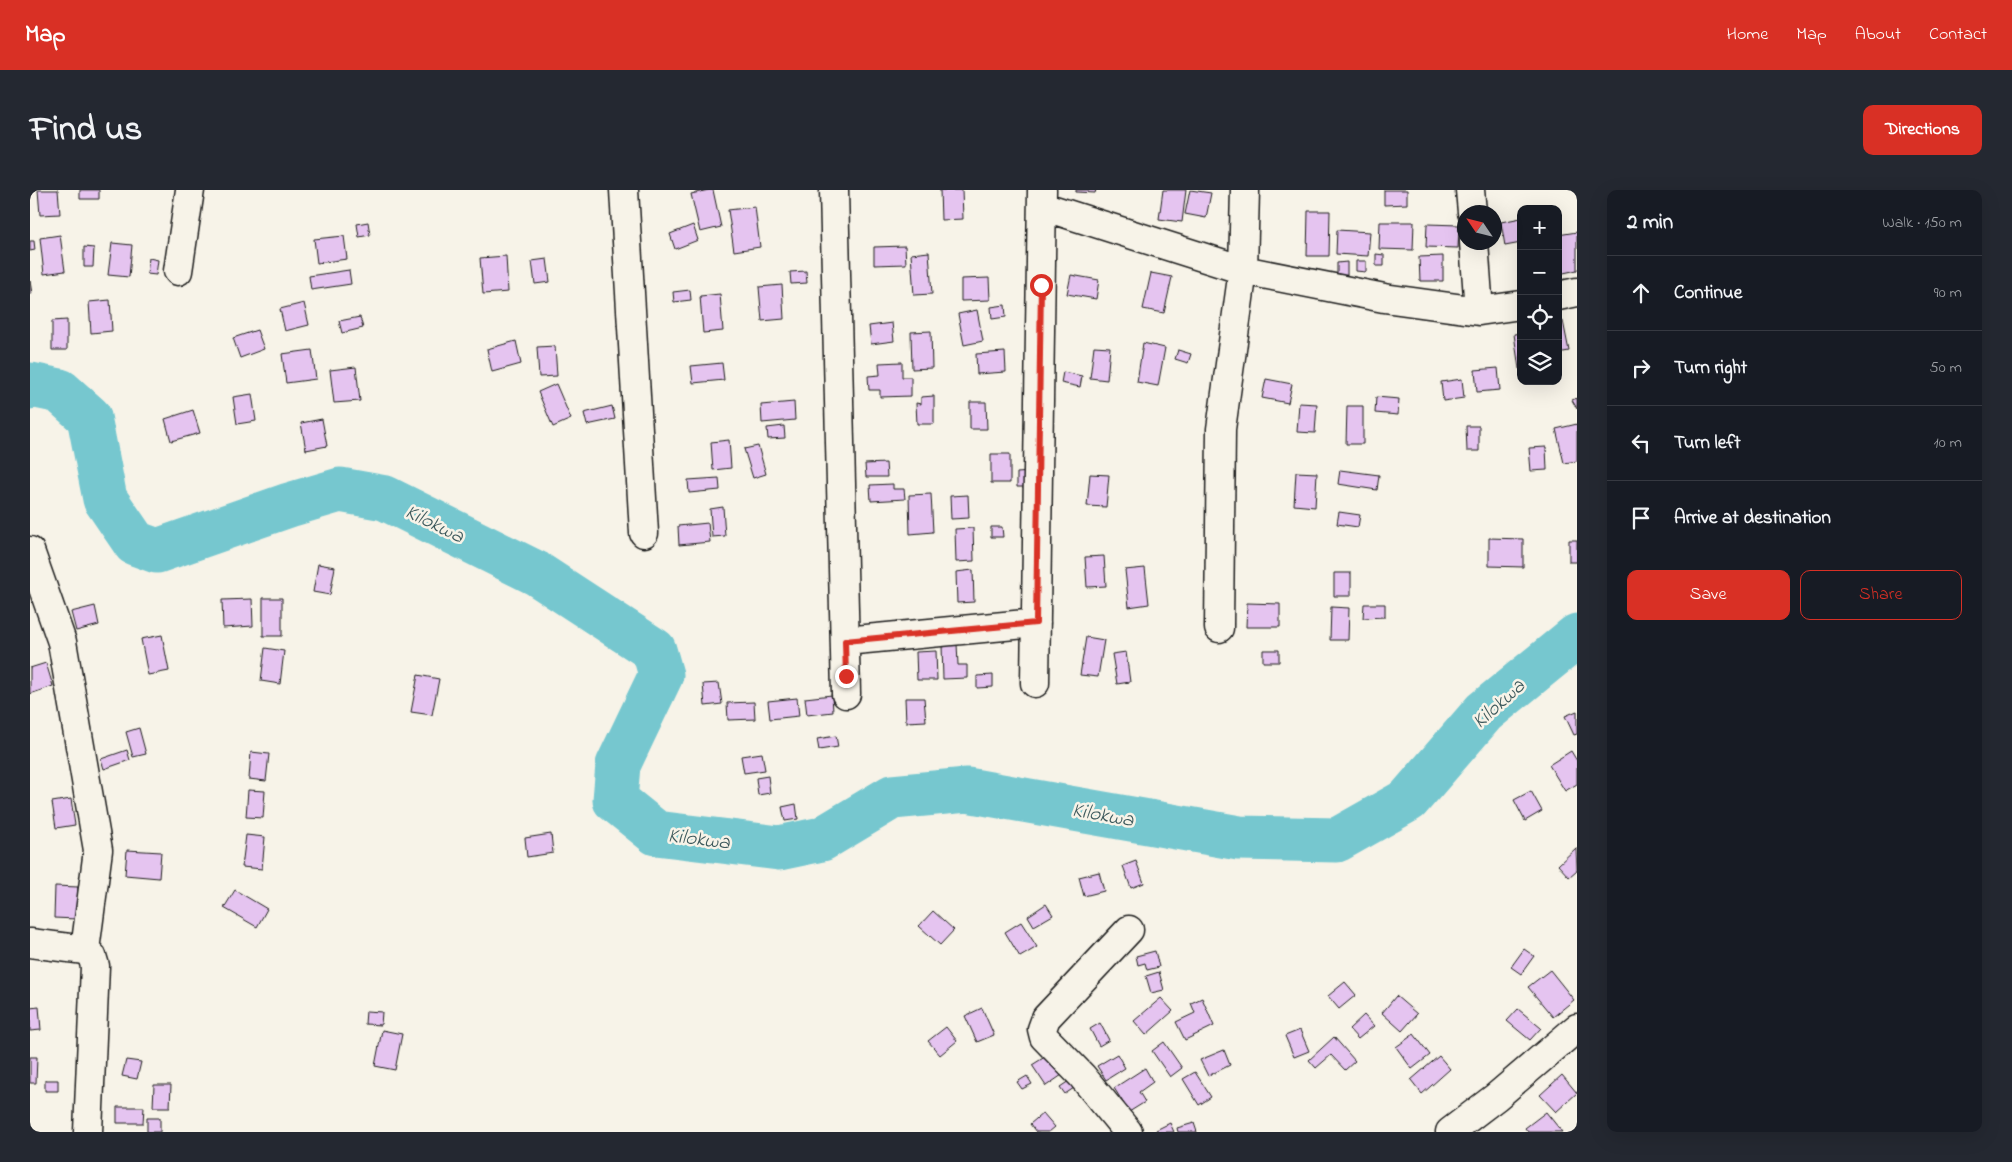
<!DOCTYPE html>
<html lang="en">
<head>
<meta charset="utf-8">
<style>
	:root { --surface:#171b24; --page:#242831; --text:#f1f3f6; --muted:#9ea1a6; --line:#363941; --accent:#d93025 }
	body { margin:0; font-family:"Indie Flower",sans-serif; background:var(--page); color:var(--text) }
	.controls { position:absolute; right:15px; top:15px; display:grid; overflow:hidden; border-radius:10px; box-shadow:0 5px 20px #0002 }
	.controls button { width:45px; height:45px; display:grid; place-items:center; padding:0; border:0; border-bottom:1px solid var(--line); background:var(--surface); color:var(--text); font:25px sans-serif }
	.compass { position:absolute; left:1427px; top:15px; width:45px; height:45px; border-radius:50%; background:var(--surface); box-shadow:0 5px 20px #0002; rotate:305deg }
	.stop { position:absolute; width:15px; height:15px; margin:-11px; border:4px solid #d93025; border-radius:50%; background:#fff }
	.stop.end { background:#d93025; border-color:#fff; box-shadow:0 1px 5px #0008 }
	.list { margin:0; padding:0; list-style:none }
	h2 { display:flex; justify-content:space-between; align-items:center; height:65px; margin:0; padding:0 20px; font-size:21px }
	h2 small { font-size:16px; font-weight:400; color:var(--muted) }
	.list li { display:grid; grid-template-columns:32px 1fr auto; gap:15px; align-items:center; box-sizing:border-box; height:75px; padding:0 20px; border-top:1px solid var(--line) }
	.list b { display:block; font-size:19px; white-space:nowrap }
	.list em { font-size:16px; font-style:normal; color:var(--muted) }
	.actions { display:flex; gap:10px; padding:15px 20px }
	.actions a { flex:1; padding:11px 0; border:1px solid var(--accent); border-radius:10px; text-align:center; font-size:18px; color:var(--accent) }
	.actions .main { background:var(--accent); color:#fff }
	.icon { flex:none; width:28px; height:28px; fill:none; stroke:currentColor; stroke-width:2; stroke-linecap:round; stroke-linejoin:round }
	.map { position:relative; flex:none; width:1547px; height:942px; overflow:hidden; border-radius:10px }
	header { display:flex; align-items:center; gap:30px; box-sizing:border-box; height:70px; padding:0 25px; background:var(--accent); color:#fff }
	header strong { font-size:24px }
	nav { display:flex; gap:28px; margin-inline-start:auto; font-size:18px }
	.intro { display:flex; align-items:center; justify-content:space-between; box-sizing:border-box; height:120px; padding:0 30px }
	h1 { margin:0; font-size:35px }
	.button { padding:12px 22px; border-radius:10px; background:var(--accent); color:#fff; font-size:18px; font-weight:700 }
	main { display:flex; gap:30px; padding:0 30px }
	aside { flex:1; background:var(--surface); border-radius:10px; box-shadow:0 5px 20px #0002 }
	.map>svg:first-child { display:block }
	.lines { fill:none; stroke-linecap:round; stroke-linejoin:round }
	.river { stroke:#76c7cf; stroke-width:45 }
	.building { fill:#e5c4f0; stroke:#1c1c1c }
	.minor-casing { stroke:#1c1c1c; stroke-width:31 }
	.minor { stroke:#f7f3e8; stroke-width:28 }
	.route { stroke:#d93025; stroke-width:6 }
	.labels { text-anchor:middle; stroke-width:5; stroke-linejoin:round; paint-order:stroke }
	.water-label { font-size:21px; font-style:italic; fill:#3c585b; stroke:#f7f3e8 }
</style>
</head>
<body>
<header>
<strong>Map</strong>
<nav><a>Home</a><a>Map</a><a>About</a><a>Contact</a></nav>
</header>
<div class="intro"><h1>Find us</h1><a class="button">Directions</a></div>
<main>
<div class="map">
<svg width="1547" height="942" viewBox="0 0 1547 942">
	<rect width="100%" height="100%" fill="#f7f3e8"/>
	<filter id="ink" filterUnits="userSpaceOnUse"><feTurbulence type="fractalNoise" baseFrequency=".02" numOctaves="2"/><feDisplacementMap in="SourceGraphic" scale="10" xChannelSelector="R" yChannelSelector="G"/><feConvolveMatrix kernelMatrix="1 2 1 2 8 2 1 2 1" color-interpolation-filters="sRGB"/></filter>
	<g filter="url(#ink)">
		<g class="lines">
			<path class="river" d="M0 197 1 195 30 201 59 227 75 309 105 353 127 361 259 315 310 300 355 308 506 383 624 460 631 485 588 575 585 610 626 643 749 658 792 649 862 607 937 600 1209 648 1307 650 1378 610 1454 522 1547 446"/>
		</g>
		<path class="building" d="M8 0H28L30 24 10 25Z
			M50 0H69V9H50Z
			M679 0H683L691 37 670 42 661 4Z
			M910 0H932L933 29 911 30Z
			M1046 0H1066L1065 3 1046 2Z
			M1133 0H1156L1152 32 1129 29Z
			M1160 0 1181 3 1176 28 1155 24Z
			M1354 0H1377V14L1354 15Z
			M725 17 730 57 704 61 698 20Z
			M1278 21H1300L1299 66H1277Z
			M1491 28V53L1475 56 1471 32Z
			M338 32 340 45 329 47 327 34Z
			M1350 32H1384L1383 60 1349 59Z
			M1397 34 1429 35 1428 58 1396 57Z
			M663 35 668 50 645 59 640 44Z
			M1307 40 1340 42 1338 66 1306 64Z
			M1547 42V80L1529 84 1528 45Z
			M30 45 35 81 14 84 10 48Z
			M314 46 317 69 287 73 284 49Z
			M0 51H4L5 60 0 61Z
			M82 53 102 55 99 87 78 85Z
			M875 56 876 74 844 75V57Z
			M54 57 64 58 63 77H54Z
			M899 62 902 104 884 105 881 64Z
			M1346 64 1354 65V76H1346Z
			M476 66 478 102 453 104 450 68Z
			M1413 66V91H1390L1389 67Z
			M119 68 128 70 126 85 117 84Z
			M517 69 520 92 505 94 502 71Z
			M1326 71H1336V82L1326 81Z
			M1317 72V87H1307V73Z
			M319 80 321 94 281 100 279 86Z
			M776 81 777 93 761 94 760 82Z
			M1121 83 1142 87 1134 123 1113 119Z
			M1041 85 1069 90 1066 109 1037 104Z
			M959 88 960 110 931 111V89Z
			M0 91 2 104H0Z
			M752 95 754 129 732 131 729 97Z
			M660 100 661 110 644 112 643 102Z
			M690 104 693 141 673 143 670 106Z
			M80 110 82 141 61 143 59 112Z
			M274 113 279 135 255 141 250 119Z
			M975 115 976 127 962 129 961 117Z
			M947 120 953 151 934 155 928 124Z
			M330 127 333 138 312 143 309 131Z
			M37 130V160H22V131Z
			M1533 131 1539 161 1528 163V132Z
			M862 133 864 151 841 154 839 136Z
			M227 140 234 159 210 168 203 148Z
			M901 141 902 178 882 179 881 142Z
			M1491 143V178L1489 179 1484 144Z
			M486 151 491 174 462 182 457 159Z
			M1113 153 1135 158 1128 196 1107 192Z
			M525 156 527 186 509 187 507 157Z
			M1064 156 1080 157 1077 190 1060 188Z
			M282 160 286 189 256 193 252 164Z
			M1148 160 1161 164 1158 173 1145 169Z
			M975 162 976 182 947 184 946 164Z
			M872 172V187H881V206L850 207V200H839L838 186 850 185 849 173Z
			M692 173 694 190 663 193 661 176Z
			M326 177 330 211 304 213 300 180Z
			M1468 178 1470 200 1447 202 1445 180Z
			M1033 182 1052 186 1050 197 1031 193Z
			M1236 189 1262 194 1258 213 1232 208Z
			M1432 189 1434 208 1413 211 1411 192Z
			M526 194 541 229 523 237 508 202Z
			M222 204 226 231 207 234 203 207Z
			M904 206V234H887L886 213 891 214V207Z
			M1346 207 1369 209 1368 225 1345 223Z
			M1547 208V219L1542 210Z
			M764 212 765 230 732 233 731 215Z
			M940 212H956L957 239H940Z
			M1269 213 1287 214 1285 243 1267 242Z
			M582 216 585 229 557 235 554 223Z
			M1317 216H1333V254H1316Z
			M163 220 170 243 141 251 135 229Z
			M292 229 297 256 276 260 271 233Z
			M1547 234V271L1534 273 1526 239Z
			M754 236 755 248 738 249 737 238Z
			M1436 236H1449V261H1437Z
			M699 250 701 278 683 280 681 252Z
			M728 256 736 284 723 288 714 259Z
			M1516 257 1517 280 1501 281 1499 258Z
			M961 264H980V293H961Z
			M856 273 857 287H836L835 274Z
			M1310 280 1349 285 1347 300 1308 294Z
			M1001 282V297H987V283Z
			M1266 282 1287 283 1285 317 1264 315Z
			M1060 284 1079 285 1076 317 1057 316Z
			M689 288 690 300 659 303 658 290Z
			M863 294V299H874L875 309 841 311 840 295Z
			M901 304 903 342 880 344 879 305Z
			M938 305 939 328 921 329 920 306Z
			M693 317 695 346 682 347 680 319Z
			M1309 322 1330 325 1328 337 1307 334Z
			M678 333 680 352 649 355 648 336Z
			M961 337H972L973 347H961Z
			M943 338 944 371 926 372 925 339Z
			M1459 348 1493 349V377L1459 376Z
			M1539 350H1547V372H1539Z
			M1074 366 1076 396 1057 397 1055 367Z
			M288 374 305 377 300 405 283 402Z
			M1115 378 1119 414 1099 417 1095 380Z
			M943 380 944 412 927 413 926 382Z
			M1304 383H1321V406H1304Z
			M233 408H252V446H233Z
			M222 409 223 436 193 438 192 410Z
			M1217 413 1250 414V437H1216Z
			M1334 414H1355V427L1333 428Z
			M65 416 69 435 46 441 41 422Z
			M1301 417 1319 418 1318 450H1300Z
			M132 445 139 481 118 485 111 449Z
			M1056 447 1074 450 1068 487 1050 485Z
			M927 454 928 475H937V488L913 489 912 455Z
			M235 458 254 461 250 494 231 491Z
			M1233 460H1249V472H1233Z
			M906 461 907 490H887L886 462Z
			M1096 462 1100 492 1087 494 1082 464Z
			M16 473 23 496 0 504V478Z
			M388 485 409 489 402 525 381 522Z
			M963 485V497L947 498V486Z
			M689 493 692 514 675 516 673 494Z
			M802 505 803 522 777 525 775 508Z
			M767 508 769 526 740 529 738 511Z
			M875 508H894L896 531 876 532Z
			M724 512 725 529 698 530 697 513Z
			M1547 521V544L1544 545 1535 526Z
			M109 538 116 564 103 567 96 542Z
			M806 546 808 557 789 560 787 549Z
			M97 560 100 570 74 579 71 569Z
			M1541 561 1547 571V594L1535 601 1519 575Z
			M221 562 239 564 236 591 219 589Z
			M732 563 735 580 714 583 711 566Z
			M738 586 740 603 728 605 726 588Z
			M218 600 235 601 233 628 216 627Z
			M1501 601 1512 621 1495 631 1484 610Z
			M41 609 45 635 26 638 22 612Z
			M766 614 768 629 755 631 752 617Z
			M521 644 523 663 497 667 495 648Z
			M216 645 235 647 232 679 212 677Z
			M1546 658 1547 680 1539 687 1528 675Z
			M97 660 131 662 129 688 95 685Z
			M1106 671 1114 693 1101 698 1093 676Z
			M1069 682 1074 701 1054 706 1049 687Z
			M25 696 48 697 46 729 24 728Z
			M205 700 237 719 227 737 194 718Z
			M1016 714 1023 725 1004 736 998 726Z
			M903 721 924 740 910 755 889 736Z
			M991 732 1007 757 990 767 975 742Z
			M1494 759 1504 766 1491 784 1481 777Z
			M1125 761 1129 777 1117 780 1115 773 1108 775 1106 766Z
			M1520 780 1544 810 1523 827 1498 797Z
			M1129 782 1134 800 1121 803 1116 786Z
			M1315 792 1326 805 1309 819 1298 806Z
			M1366 806 1387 824 1372 841 1352 823Z
			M1131 808 1143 821 1116 845 1104 831Z
			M1172 808 1184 836 1155 850 1146 832 1165 823 1161 813Z
			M9 817 11 840 0 841V818Z
			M952 818 964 845 947 852 935 826Z
			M1488 819 1511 838 1500 850 1477 831Z
			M336 821 352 822 351 835 335 834Z
			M1334 825 1344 836 1328 849 1319 839Z
			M1070 833 1079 850 1069 856 1060 839Z
			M916 837 927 851 910 865 898 851Z
			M352 840 372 844 365 880 345 876Z
			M1270 840 1279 861 1264 867 1255 846Z
			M1384 844 1400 865 1382 879 1366 857Z
			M1304 847 1325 871 1315 880 1301 865 1286 878 1279 870Z
			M1134 852 1152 878 1140 887 1122 861Z
			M1194 860 1200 875 1178 886 1170 870Z
			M1087 864 1095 878 1076 890 1067 876Z
			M1018 865 1032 885 1016 896 1002 875Z
			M1409 866 1420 879 1392 904 1381 890Z
			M0 867H7L6 893H0Z
			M96 870 111 872 107 889 92 886Z
			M1115 878 1123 892 1109 902 1115 912 1099 922 1084 898Z
			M1165 882 1181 907 1169 915 1153 889Z
			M1532 885 1547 903 1526 922 1510 905Z
			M997 886 1002 894 992 899 987 892Z
			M15 890H28V901H15Z
			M1039 891 1044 898 1035 904 1030 897Z
			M124 895H141L140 917H123Z
			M87 917H114L113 933H87Z
			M1516 922 1532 942H1498L1495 938Z
			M1013 923 1025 937 1019 942H1006L1000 934Z
			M117 928H130V942H117Z
			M1140 933 1144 942H1126V940Z
			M1164 933 1167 942H1148L1147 938Z"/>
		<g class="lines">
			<g class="minor-casing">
				<path id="minor" d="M594 0 614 343
					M804 0 816 504
					M1440 0 1442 22
					M1012 16 1213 80 1354 108 1449 121 1491 115
					M1444 52 1449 121
					M148 81 160 0
					M1528 106 1547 102
					M0 361 32 452 68 660 55 760
					M1189 438 1191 239 1213 80 1215 0
					M815 451 1006 433
					M1005 493 1012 0
					M0 753 55 760 62 766 65 776 58 942
					M1098 942 1052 886 1014 847 1012 839 1016 828 1099 740
					M1420 942 1466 907 1547 838"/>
			</g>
			<use href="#minor" class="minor"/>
		</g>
	</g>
	<g class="lines" filter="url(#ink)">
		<path class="route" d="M816 486 815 451 1006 433 1011 95"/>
	</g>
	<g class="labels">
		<g class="water-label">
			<text transform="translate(405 333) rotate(26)" y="7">Kilokwa</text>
			<text transform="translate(1468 513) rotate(-42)" y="7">Kilokwa</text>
			<text transform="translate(1073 624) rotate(10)" y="7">Kilokwa</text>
			<text transform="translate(669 648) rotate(7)" y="7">Kilokwa</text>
		</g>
	</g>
</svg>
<div class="controls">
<button>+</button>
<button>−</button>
<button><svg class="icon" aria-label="locate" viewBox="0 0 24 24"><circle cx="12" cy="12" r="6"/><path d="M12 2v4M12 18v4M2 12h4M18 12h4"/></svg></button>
<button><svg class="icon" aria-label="layers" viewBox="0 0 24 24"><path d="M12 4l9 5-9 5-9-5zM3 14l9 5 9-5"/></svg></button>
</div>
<svg class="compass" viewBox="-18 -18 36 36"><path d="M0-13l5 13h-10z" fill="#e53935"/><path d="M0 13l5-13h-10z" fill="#9ea1a6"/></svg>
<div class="stop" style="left:1011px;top:95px"></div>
<div class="stop end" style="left:816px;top:486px"></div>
</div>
<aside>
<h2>2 min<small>Walk · 150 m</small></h2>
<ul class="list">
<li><svg class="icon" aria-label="ahead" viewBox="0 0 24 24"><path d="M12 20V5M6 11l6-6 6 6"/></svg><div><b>Continue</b></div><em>90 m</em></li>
<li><svg class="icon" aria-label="right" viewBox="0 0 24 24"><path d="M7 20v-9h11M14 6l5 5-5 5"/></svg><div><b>Turn right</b></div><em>50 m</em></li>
<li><svg class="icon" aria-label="left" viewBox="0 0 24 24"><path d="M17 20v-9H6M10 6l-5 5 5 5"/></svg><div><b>Turn left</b></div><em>10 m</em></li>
<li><svg class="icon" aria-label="arrive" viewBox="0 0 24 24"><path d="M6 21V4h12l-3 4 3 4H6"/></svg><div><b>Arrive at destination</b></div></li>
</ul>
<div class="actions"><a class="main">Save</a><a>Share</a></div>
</aside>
</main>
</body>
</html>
